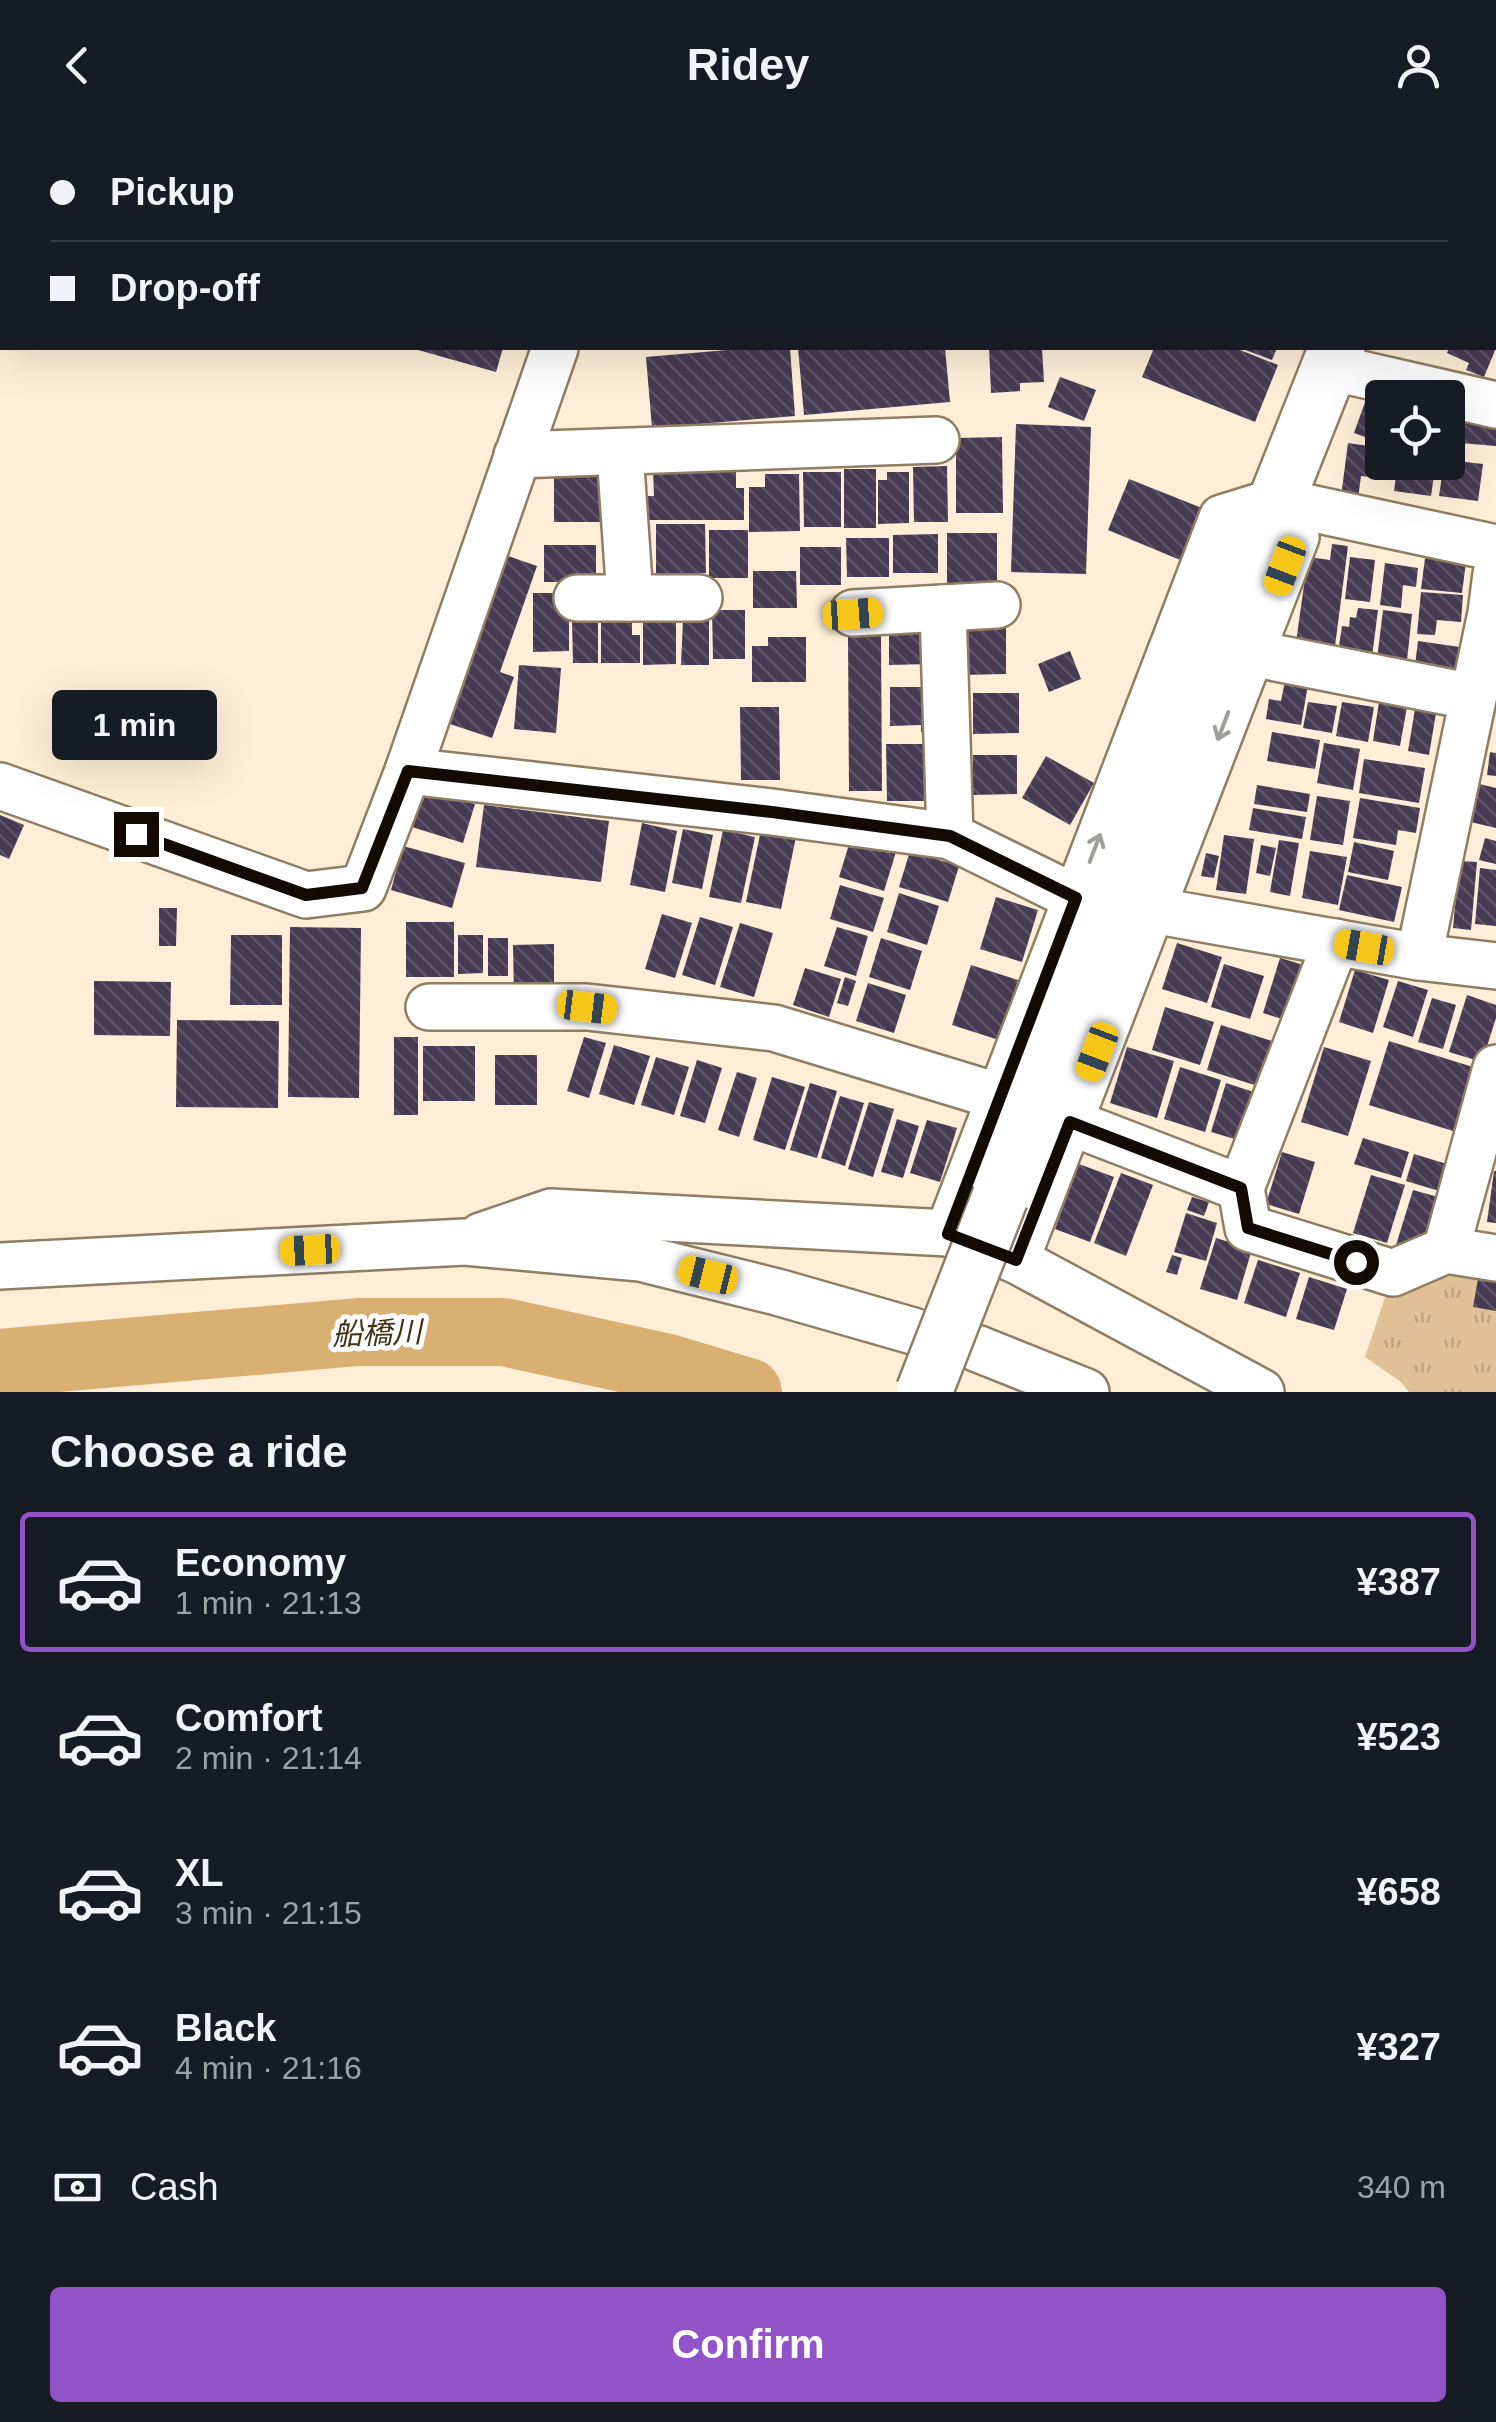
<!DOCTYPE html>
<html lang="en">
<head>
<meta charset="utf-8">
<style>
	:root { --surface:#171b24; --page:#242831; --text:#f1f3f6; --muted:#9ea1a6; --line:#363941; --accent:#9253c9 }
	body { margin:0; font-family:Arial,"Noto Sans JP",sans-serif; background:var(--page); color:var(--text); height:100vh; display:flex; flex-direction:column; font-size:38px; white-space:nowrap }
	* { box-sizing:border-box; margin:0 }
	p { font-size:32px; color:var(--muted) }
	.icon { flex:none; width:55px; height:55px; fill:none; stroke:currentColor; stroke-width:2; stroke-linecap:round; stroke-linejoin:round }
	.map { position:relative; height:1262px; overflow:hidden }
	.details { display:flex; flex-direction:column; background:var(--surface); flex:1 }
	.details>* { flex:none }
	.guide { position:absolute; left:0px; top:0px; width:1498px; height:220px; box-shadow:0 10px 40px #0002; display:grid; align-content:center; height:220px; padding:0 50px; background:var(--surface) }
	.controls { position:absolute; left:1365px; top:250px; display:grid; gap:20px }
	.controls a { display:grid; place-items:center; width:100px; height:100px; border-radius:10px; background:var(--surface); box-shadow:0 10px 40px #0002; font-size:50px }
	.end { position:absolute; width:45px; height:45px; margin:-22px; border:12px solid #120b03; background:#fff; box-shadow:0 0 0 5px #fff }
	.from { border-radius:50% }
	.bubble { position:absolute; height:70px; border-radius:10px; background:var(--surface); box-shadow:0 10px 40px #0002; font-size:32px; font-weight:600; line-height:70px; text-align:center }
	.car { position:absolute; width:30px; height:60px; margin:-30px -15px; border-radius:12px; box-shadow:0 0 8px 2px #0007; background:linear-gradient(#f5c518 24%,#345 0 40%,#f5c518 0 76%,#345 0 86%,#f5c518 0) }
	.guide b { display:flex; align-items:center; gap:35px; height:95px; font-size:38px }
	.guide b+b { border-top:2px solid var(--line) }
	.guide i { width:25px; height:25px; background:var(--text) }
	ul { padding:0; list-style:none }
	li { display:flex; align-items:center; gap:30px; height:140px; margin:0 20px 15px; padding:0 30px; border:5px solid transparent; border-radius:10px }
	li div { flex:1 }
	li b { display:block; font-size:38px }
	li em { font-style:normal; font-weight:600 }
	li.on { border-color:var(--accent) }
	li>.icon { width:90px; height:90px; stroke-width:1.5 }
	h2 { padding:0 50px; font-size:45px; line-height:120px }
	.pay { display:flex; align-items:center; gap:25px; height:110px; padding:0 50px; font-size:38px }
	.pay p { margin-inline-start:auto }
	.action { display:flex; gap:20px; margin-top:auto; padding:20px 50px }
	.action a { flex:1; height:115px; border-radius:10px; background:var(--accent); color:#fff; font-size:40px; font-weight:600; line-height:115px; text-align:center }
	header { display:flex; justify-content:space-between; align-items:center; height:130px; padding:0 50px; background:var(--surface); font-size:45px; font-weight:600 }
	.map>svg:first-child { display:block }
	.grass { fill:url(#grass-tufts) }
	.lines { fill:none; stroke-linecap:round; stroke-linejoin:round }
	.river { stroke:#dab072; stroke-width:68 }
	.building { fill:url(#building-back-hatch) }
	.street-casing { stroke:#907e64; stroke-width:50 }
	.secondary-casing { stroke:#907e64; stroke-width:60 }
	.street { stroke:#fff; stroke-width:45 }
	.secondary { stroke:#fff; stroke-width:55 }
	.secondary-bridge-casing { stroke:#907e64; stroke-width:60; stroke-linecap:butt }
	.secondary-bridge { stroke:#fff; stroke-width:55 }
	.oneway { stroke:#a09d9a }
	.route { stroke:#120b03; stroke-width:12 }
	.labels { text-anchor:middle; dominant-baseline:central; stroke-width:10; stroke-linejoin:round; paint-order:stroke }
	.water-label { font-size:30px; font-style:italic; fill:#433115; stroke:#fefefe }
</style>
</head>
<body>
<header><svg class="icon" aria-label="back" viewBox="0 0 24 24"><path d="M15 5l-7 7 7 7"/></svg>Ridey<svg class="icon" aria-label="person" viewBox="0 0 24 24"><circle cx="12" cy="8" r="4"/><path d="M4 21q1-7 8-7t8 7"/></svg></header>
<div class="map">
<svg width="1496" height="1262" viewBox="0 0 1496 1262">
	<defs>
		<pattern id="grass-tufts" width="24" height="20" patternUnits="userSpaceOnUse" patternTransform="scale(2.5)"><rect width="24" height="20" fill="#e0c196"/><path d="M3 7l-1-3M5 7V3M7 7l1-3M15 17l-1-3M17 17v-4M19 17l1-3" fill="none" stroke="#bfa480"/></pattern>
		<pattern id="building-back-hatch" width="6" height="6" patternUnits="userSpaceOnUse" patternTransform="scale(2.5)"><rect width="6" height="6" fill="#473b54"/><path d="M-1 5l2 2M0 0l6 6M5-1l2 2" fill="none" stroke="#5e5467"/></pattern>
	</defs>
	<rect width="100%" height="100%" fill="#feeed7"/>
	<polygon class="grass" points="1496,1128 1496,1262 1409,1262 1401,1252 1365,1227 1393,1143"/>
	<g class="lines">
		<polyline class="river" points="0,1233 358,1202 504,1202 668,1238 748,1262"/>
	</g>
	<g class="building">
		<polygon points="411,218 503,218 496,242"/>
		<polygon points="750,218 790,218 795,286 652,298 646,227"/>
		<polygon points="798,218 945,218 950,272 804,285"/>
		<polygon points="989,218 1042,218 1044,252 1020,253 1020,261 991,263"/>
		<polygon points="1154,218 1235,218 1278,235 1255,292 1142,247"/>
		<polygon points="1240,218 1277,218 1272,230"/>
		<polygon points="1449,218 1496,218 1484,247 1466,240 1469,233 1447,223"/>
		<polygon points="1060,247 1096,260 1084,291 1048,277"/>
		<polygon points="1369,261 1382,266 1382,313 1354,303"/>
		<polygon points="1448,281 1496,294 1496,316 1448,312"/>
		<polygon points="1016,294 1091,297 1086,444 1011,442"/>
		<polygon points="1002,307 1003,383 956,383 956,308"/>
		<polygon points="1348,313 1382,318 1382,332 1388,332 1385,349 1361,346 1357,377 1340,374"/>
		<polygon points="1448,330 1483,334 1478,371 1439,366 1444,332 1448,332"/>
		<polygon points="1398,332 1436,332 1431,366 1394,361"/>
		<polygon points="947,336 948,392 914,392 913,337"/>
		<rect x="844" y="339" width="32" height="59"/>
		<rect x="554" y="340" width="47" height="52"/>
		<polygon points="653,340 736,340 736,358 744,358 744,390 644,390 644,366 654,366"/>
		<polygon points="803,342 841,342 841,397 804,397"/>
		<polygon points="887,342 909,342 909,393 878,394 878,350 887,350"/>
		<polygon points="765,344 799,344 800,401 749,402 749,357 765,357"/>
		<polygon points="1129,349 1207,380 1185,432 1108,400"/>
		<polygon points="656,394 705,394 706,443 656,443"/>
		<rect x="709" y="400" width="39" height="48"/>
		<polygon points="947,403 997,403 997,453 947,454"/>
		<polygon points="938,404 938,443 893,443 893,405"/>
		<polygon points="846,408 889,408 889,447 847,447"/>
		<polygon points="1332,414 1348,416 1334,524 1295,519 1308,427 1330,430"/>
		<rect x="544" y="415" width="52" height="37"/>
		<rect x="800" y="417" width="41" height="38"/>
		<polygon points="499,423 537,436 500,542 514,547 492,608 441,591"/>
		<polygon points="1350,427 1375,430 1370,472 1345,469"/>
		<polygon points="1425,428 1466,432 1462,463 1421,459"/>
		<polygon points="1385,433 1418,438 1416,457 1403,455 1401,478 1380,475"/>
		<polygon points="753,441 796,441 797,478 753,478"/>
		<polygon points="1421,462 1463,465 1461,492 1437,490 1435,505 1417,504"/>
		<polygon points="533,463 569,463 569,521 533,522"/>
		<polygon points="1358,478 1378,480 1372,527 1338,522 1342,496 1349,497 1350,487 1356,488"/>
		<polygon points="712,480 745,480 745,529 713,529"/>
		<polygon points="1383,480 1412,484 1406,540 1376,537"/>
		<polygon points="601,487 632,487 632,505 640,505 640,533 601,533"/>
		<polygon points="643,487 676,487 676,534 643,535"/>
		<polygon points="683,489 709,489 709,535 681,535"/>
		<polygon points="572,491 598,491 598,533 573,533"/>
		<polygon points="962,497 1006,497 1006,544 962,545"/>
		<polygon points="889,498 929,498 929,534 889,535"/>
		<polygon points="848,506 881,506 882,661 849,661"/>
		<polygon points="768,507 806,507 806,552 752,552 752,516 768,516"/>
		<polygon points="1418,511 1460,517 1456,543 1414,543"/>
		<polygon points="1070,521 1081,549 1049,562 1038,534"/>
		<polygon points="519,535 561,538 556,603 514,599"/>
		<polygon points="1285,551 1308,555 1301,595 1266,589 1269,569 1281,571"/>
		<polygon points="890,557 934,557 934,601 921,602 921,595 890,596"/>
		<polygon points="973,563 1019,563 1019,603 973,604"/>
		<polygon points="1308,572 1337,576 1332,603 1303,598"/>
		<polygon points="1342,572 1374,577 1368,612 1336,606"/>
		<polygon points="1379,572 1407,577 1400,616 1373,611"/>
		<polygon points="1416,573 1437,577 1429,625 1408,621"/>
		<polygon points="740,577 779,577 780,650 741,650"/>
		<polygon points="1272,602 1320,610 1315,639 1267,631"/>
		<polygon points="1324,613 1360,619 1353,660 1317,653"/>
		<polygon points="886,614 936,614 936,671 887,671"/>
		<polygon points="1490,622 1496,623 1496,646 1487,645"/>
		<polygon points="973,625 1017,625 1017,664 973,665"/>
		<polygon points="1046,626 1094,653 1070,695 1022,668"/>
		<polygon points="1364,629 1425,638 1419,673 1359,663"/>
		<polygon points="1471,652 1496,658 1496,698 1462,690"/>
		<polygon points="1257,655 1310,664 1307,682 1254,674"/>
		<polygon points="423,658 475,674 463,713 412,697"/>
		<polygon points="1317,666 1350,671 1343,715 1310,710"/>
		<polygon points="1360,668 1420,678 1416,703 1398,700 1396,715 1353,708"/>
		<polygon points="484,675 609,691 601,752 476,737"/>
		<polygon points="1253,678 1306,687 1302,709 1249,700"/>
		<polygon points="0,685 24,695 9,729 0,725"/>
		<polygon points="642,693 677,701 665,762 630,755"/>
		<polygon points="683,699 713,705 702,759 672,753"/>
		<polygon points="723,700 755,707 741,773 709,767"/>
		<polygon points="761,700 796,707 781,779 746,772"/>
		<polygon points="1224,705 1254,709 1246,764 1216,760"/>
		<polygon points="851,708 896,722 884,761 839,747"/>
		<polygon points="1485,708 1496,711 1496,734 1479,730"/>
		<polygon points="1279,710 1299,713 1290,766 1270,762"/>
		<polygon points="1354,712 1394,721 1388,750 1348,742"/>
		<polygon points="1261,715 1276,718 1270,746 1256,743"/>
		<polygon points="403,716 465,733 452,778 391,760"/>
		<polygon points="910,721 959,736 948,772 899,757"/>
		<polygon points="1310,721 1347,727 1338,775 1302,768"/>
		<polygon points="1206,723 1219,726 1214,748 1201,746"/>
		<polygon points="1459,731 1477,732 1471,800 1453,798"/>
		<polygon points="1480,738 1496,740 1496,796 1475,794"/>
		<polygon points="1347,745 1402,757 1394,792 1339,780"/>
		<polygon points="840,755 884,768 873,802 830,789"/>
		<polygon points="899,763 939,776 927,815 887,802"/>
		<polygon points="996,767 1038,780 1022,832 980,819"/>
		<polygon points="159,778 177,778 176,816 159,816"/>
		<polygon points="662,784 692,793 675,848 645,839"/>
		<polygon points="700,787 733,797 715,855 682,845"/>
		<rect x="406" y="792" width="48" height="55"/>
		<polygon points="740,793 773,803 754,867 720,857"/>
		<polygon points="290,797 361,798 359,968 288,967"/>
		<polygon points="837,797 868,806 856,846 824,836"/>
		<polygon points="231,805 282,805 282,875 230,875"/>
		<polygon points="458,805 483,805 483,843 458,844"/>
		<rect x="488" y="808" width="20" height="38"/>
		<polygon points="881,808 922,821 910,860 869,847"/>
		<polygon points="1177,813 1222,827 1207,873 1162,859"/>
		<polygon points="554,814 554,863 514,864 513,815"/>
		<polygon points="1280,828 1314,838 1297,894 1263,883"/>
		<polygon points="1224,834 1264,846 1250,889 1211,877"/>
		<polygon points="971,835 1018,850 999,910 952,895"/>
		<polygon points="805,838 841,849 829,887 793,875"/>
		<polygon points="1355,840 1389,850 1373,903 1339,892"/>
		<polygon points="845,847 856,851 848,876 837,873"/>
		<polygon points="94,851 171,852 170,906 94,905"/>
		<polygon points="1398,851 1428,860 1413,907 1383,897"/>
		<polygon points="868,853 906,865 894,903 856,891"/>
		<polygon points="1467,865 1496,875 1496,888 1482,932 1449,922"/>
		<polygon points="1432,868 1456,875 1443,919 1418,912"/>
		<polygon points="1165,877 1214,892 1200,935 1152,920"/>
		<polygon points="177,890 279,891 278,978 176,977"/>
		<polygon points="1221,895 1278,913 1264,958 1207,940"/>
		<rect x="394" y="907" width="24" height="78"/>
		<polygon points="584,907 606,913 589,968 567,961"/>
		<polygon points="1389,911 1473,937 1453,1001 1369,975"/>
		<polygon points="614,915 650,926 634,975 599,964"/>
		<rect x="423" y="916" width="52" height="55"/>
		<polygon points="1127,917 1174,931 1157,988 1110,973"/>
		<polygon points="1324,917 1371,931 1348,1006 1301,992"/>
		<rect x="495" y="925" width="42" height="50"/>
		<polygon points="656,927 689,937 674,985 641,975"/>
		<polygon points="697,930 722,938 705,993 680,986"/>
		<polygon points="1180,937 1221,950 1205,1002 1164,989"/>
		<polygon points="737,942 757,948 739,1007 718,1000"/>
		<polygon points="772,947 805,957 785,1020 753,1010"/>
		<polygon points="810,953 837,961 817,1028 790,1020"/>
		<polygon points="1226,953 1263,965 1248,1013 1211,1002"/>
		<polygon points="840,966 864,973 845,1036 821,1028"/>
		<polygon points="869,972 894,979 873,1047 848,1039"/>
		<polygon points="897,989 919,996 903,1048 881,1042"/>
		<polygon points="927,990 957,998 940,1052 910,1043"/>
		<polygon points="1363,1008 1409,1022 1401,1048 1354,1034"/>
		<polygon points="1282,1022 1315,1032 1299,1084 1266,1074"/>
		<polygon points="1414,1024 1447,1034 1439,1061 1406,1051"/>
		<polygon points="1079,1034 1114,1047 1090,1112 1055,1099"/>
		<polygon points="1494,1041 1496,1041 1496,1093 1487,1092"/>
		<polygon points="1121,1043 1153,1055 1126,1126 1094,1113"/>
		<polygon points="1371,1045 1405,1055 1387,1113 1353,1103"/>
		<polygon points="1413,1060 1438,1067 1421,1123 1396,1115"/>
		<polygon points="1192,1067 1209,1072 1204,1086 1187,1080"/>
		<polygon points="1186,1083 1217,1093 1206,1131 1174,1122"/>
		<polygon points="1216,1108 1252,1119 1237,1170 1200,1159"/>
		<polygon points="1172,1125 1182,1128 1177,1145 1166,1142"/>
		<polygon points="1258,1130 1300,1143 1286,1187 1244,1173"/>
		<polygon points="1480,1138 1496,1141 1496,1181 1473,1177"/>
		<polygon points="1309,1147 1347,1159 1334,1200 1296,1189"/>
	</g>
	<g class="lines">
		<defs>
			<g id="street">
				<polyline points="1161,0 1166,2"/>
				<polyline points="629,2 630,0"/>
				<polyline points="1330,237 1496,275"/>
				<polyline points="620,322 630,468"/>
				<polyline points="517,325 936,310"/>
				<polyline points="577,468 699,468"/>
				<polyline points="943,478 950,706"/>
				<polyline points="853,483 997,475"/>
				<polyline points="1251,523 1473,567"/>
				<polyline points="408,641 772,682 950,706 1076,768"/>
				<polyline points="0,656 306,765 363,758 408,641 555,218"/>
				<polyline points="1152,780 1419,827 1496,836"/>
				<polyline points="1419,827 1491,483 1496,444"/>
				<polyline points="429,877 587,877 774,898 1000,967"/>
				<polyline points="1070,992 1241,1058 1248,1098 1393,1143 1446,1120 1496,1128"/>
				<polyline points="1241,1058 1336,812"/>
				<polyline points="948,1103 1222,388 1277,371 1496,418"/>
				<polyline points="481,1106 551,1082 948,1103 1016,1130 1261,1262"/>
				<polyline points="1446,1120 1496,938"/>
				<polyline points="1016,1130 1296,407 1277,371"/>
				<polyline points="0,1136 465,1112 640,1128 777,1162 913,1201"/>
				<polyline points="976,1218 1086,1262"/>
			</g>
			<g id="secondary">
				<polyline points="1421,2 1422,0"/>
				<polyline points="1000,1067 1337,218"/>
			</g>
		</defs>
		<use href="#street" class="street-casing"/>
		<use href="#secondary" class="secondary-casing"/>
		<use href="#street" class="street"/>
		<use href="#secondary" class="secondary"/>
		<defs>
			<polyline id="secondary-bridge" points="924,1262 1000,1067"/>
		</defs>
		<use href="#secondary-bridge" class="secondary-bridge-casing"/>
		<use href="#secondary-bridge" class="secondary-bridge"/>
	</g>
	<defs><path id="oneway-shaft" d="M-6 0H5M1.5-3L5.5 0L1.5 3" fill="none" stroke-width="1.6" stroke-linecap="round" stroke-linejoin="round" transform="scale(2.5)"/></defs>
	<g class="oneway">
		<use href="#oneway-shaft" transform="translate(1223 596) rotate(111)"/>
		<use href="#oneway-shaft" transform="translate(1095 718) rotate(-69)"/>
	</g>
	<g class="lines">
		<polyline class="route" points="136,704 306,765 362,758 408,641 772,682 950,706 1076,768 948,1104 1016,1130 1070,992 1241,1058 1248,1098 1356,1132"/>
	</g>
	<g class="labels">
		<g class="water-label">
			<text transform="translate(377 1203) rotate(-2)">船橋川</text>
		</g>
	</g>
</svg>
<div class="controls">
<a><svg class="icon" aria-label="locate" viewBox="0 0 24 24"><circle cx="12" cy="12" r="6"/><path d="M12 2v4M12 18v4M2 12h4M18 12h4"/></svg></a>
</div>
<i class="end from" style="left:1356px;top:1132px"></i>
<i class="end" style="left:136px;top:704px"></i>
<div class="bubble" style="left:52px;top:560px;width:165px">1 min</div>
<i class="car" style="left:1285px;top:436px;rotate:201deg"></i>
<i class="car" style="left:853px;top:484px;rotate:86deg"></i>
<i class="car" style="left:1364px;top:817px;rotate:280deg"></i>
<i class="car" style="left:587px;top:877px;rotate:97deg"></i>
<i class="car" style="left:1097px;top:922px;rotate:201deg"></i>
<i class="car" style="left:310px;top:1120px;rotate:267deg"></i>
<i class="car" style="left:708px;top:1145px;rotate:284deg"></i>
<div class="guide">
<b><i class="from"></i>Pickup</b>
<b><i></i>Drop-off</b>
</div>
</div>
<section class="details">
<h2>Choose a ride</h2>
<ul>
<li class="on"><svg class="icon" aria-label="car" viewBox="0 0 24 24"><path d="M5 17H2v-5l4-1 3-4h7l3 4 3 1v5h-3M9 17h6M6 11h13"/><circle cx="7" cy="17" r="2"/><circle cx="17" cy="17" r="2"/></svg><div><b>Economy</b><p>1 min · 21:13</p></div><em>¥387</em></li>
<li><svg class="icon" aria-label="car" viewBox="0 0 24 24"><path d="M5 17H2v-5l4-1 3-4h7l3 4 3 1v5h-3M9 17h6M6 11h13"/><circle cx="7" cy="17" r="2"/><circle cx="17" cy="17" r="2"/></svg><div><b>Comfort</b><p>2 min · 21:14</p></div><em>¥523</em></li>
<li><svg class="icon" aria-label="car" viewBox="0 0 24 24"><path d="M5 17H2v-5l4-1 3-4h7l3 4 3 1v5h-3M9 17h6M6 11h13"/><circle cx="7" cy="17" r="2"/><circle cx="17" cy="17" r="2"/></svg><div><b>XL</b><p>3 min · 21:15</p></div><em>¥658</em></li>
<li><svg class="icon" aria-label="car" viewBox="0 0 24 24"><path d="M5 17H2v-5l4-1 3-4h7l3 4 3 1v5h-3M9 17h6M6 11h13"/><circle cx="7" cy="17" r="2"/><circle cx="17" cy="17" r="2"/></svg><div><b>Black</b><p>4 min · 21:16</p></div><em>¥327</em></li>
</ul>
<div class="pay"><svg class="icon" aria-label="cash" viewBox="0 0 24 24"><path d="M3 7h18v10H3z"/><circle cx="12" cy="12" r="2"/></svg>Cash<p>340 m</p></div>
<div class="action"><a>Confirm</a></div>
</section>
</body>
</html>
